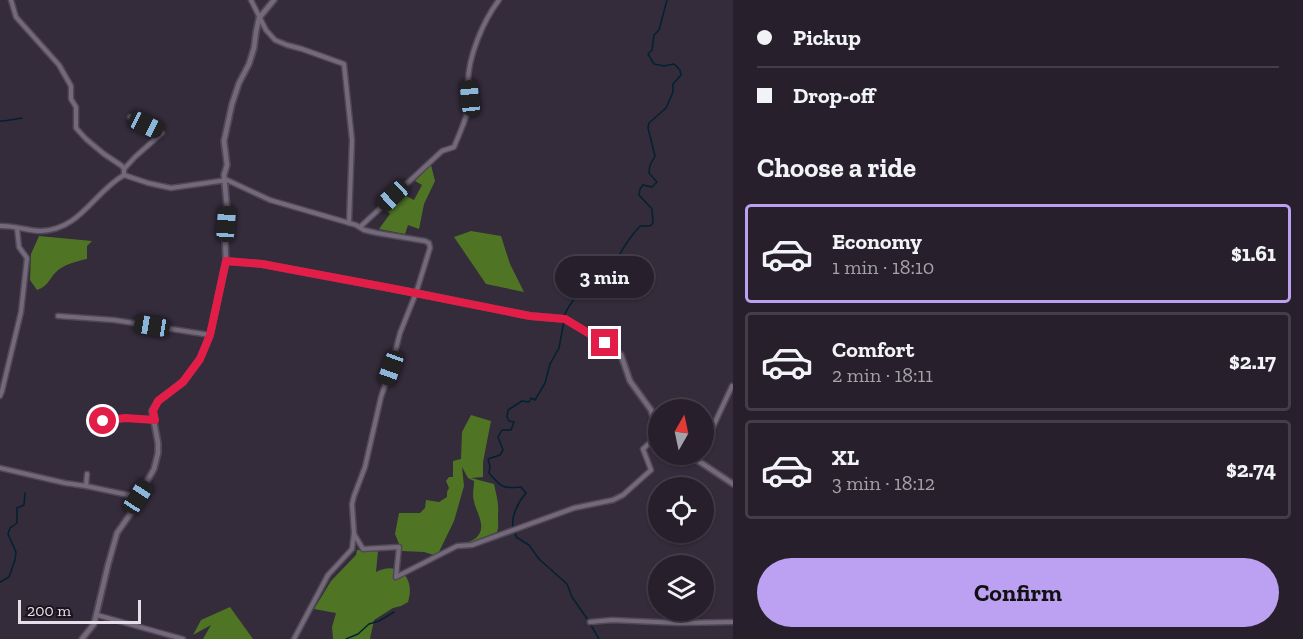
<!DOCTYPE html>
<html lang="en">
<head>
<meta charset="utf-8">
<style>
	:root { --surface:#27202c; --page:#332d38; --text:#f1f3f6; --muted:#a4a3a9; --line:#433e48; --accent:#bca0f2 }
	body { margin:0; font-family:"Zilla Slab",serif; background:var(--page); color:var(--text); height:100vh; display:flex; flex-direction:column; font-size:22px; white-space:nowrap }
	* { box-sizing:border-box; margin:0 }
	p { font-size:20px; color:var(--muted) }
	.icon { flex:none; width:33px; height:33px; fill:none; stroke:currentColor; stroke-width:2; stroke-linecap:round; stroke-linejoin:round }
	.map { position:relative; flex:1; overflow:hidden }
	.sheet { display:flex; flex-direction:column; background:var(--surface); width:570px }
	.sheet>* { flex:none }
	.guide { display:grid; align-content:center; height:132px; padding:0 24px; background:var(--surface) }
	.needle { width:39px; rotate:9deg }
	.buttons { position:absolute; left:648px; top:399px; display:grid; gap:12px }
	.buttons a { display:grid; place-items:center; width:66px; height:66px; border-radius:50%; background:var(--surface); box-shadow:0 2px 4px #0004,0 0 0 2px var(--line); font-size:30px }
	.scale { position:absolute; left:18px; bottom:15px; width:123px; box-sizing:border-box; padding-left:6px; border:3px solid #e5dfea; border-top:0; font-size:16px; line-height:21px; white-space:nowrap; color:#e5dfea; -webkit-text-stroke:4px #1a151d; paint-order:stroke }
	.end { position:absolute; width:27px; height:27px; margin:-14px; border:8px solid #e11d48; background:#fff; box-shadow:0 0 0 3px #fff }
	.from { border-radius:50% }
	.bubble { position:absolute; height:42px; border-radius:21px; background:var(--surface); box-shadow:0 2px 4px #0004,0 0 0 2px var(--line); font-size:20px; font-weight:700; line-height:42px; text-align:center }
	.car { position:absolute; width:18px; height:36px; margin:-18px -9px; border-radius:8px; box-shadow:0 0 4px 2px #0007; background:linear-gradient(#222 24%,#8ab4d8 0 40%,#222 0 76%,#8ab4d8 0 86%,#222 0) }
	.guide b { display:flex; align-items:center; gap:21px; height:57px; font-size:22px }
	.guide b+b { border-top:2px solid var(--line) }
	.guide i { width:15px; height:15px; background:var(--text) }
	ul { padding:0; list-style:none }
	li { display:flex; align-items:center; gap:18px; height:99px; margin:0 12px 9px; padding:0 12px; border:3px solid var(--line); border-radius:6px }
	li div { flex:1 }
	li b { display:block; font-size:22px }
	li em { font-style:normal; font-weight:700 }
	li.active { border-color:var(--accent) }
	li>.icon { width:54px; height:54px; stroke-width:1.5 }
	h2 { padding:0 24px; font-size:27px; line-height:72px }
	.primary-button { display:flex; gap:12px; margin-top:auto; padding:12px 24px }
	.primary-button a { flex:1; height:69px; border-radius:36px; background:var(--accent); color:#111; font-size:24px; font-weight:700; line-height:69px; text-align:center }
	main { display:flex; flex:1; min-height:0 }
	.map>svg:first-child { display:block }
	.forest { fill:#4f7524 }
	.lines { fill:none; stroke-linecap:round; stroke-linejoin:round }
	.stream { stroke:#012231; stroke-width:1.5 }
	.minor-casing { stroke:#504856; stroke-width:7 }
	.tertiary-casing { stroke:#504856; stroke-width:8 }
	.minor { stroke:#73697a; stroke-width:4 }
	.tertiary { stroke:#73697a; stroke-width:4.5 }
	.route { stroke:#e11d48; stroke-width:8 }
</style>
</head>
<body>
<main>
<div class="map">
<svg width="733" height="639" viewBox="0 0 733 639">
	<rect width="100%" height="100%" fill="#342b3b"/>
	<g class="forest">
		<polygon points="431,165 435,181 424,204 419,229 408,225 405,234 379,229 390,214 386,210 400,193 414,200 422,185 415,181"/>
		<polygon points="471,231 501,236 510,264 524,292 486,284 454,237"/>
		<path d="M39 236 92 241 87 246V259C77 261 62 265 55 273 48 281 48 286 37 290L30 280 31 254Z"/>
		<path d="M471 415 491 421 483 462V477L471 478 494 484C497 498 499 503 498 516 498 523 499 526 497 532L463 545C467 542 472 541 476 538 488 527 476 513 474 501 472 495 474 488 474 481L468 478 462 467 464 486 454 521 437 556 424 552 402 551 395 534 399 513H420L425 508 426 500 439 502 447 497V492L449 488 446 481 449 477H453V461L461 459 462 432Z"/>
		<path d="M357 550 378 551 376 572C399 560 416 579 408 602L401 606 393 608 374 620 370 639H333L332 627 336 613 314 609 331 581 356 555Z"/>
		<polygon points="230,607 253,639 203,639 211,625 193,635 201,620"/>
	</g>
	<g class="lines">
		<g class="stream">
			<polyline points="0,121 4,121 22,118"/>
			<path d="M564 316C572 298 580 292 597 283L604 261 617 260C622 249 631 236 640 226H650L653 223 652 209 639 195 640 189 643 185 652 187 657 182 649 173 650 165 655 156 648 128 649 123 666 108 673 92V84L681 75 680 70 674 64 664 66 654 64 648 54 652 50 654 35 659 30 667 0"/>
			<path d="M513 528C511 516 518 502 526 493L521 487C502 489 501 487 489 473L490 466 488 459 500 455 503 450 498 437 502 430H511L514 422 509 421 507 417 508 410 522 401 529 402 531 398 535 400 545 383 550 364 559 348 564 321"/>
			<polyline points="515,532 516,537 529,545 539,559 567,584 572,597 588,620 599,639"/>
			<polyline points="0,582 9,577 15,560 16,552 8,534 10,528 17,523 17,508 24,505 25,493"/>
			<polyline points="346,639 358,634 369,624 379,621 394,612"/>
		</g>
		<defs>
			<g id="minor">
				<polyline points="11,0 16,17 59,65 71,86 71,99 76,107 76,128 86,139 104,154 122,166 124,169 124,175"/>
				<polyline points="251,0 266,30 275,40 287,45 302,49 344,64 352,140 349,223"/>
				<polyline points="124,169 135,157 162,133 130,117"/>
				<path d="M0 226C14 225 27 231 41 231 80 230 94 192 124 175L148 183 171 188 227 180 270 200 356 225 364 230 377 233 425 241 429 243 430 248 416 293 400 333 391 368 381 397 365 467 354 496 352 504 354 533 352 549 328 575 294 639"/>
				<path d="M360 227 442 151 454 147C460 132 469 114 470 98 470 93 468 88 468 83 468 57 483 21 499 0"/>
				<polyline points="58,316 114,320 210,335"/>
				<polyline points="0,396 2,391 21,312 27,258 19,247 17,228"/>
				<polyline points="100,414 103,421 125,418 154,420"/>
				<polyline points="704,446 732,386"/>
				<polyline points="0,468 65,483 86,486 138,497"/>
				<polyline points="86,486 87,474"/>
				<polyline points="354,534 363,549 399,547 396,577 457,546 472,545 574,508 613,500 623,495 651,470 643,449 658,435"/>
				<polyline points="97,615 183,639"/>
				<polyline points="590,622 612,620 679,623 733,622"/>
			</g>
			<g id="tertiary">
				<polyline points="226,261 262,264 416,293 530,316 565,319 605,343 621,355 630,381 651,410 658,432"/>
				<polyline points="687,454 697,460 733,484"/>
				<polyline points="82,639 94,624 108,565 117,533 131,513 138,497 154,469 158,453 158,443 152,411 158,401 183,382 200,359 210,335 226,261 225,239 227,208 224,175 227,165 224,141 232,104 239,83 249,64 254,48 256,32 259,18 274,0"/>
			</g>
		</defs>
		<use href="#minor" class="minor-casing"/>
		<use href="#tertiary" class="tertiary-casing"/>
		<use href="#minor" class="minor"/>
		<use href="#tertiary" class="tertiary"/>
	</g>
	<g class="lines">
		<polyline class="route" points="103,421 125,418 155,420 153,411 158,401 183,382 200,359 210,335 226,261 262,264 390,288 530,316 565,319 605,343"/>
	</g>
</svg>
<div class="buttons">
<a><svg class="needle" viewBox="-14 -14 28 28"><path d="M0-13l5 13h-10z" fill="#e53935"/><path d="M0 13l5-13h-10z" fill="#a4a3a9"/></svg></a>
<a><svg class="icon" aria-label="locate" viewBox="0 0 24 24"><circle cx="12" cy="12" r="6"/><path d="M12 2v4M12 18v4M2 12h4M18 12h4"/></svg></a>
<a><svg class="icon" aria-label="layers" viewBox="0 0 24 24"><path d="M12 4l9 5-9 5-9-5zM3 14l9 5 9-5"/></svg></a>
</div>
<div class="scale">200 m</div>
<i class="end from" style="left:103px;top:421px"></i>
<i class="end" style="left:605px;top:343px"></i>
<div class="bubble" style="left:555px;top:256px;width:99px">3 min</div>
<i class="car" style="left:470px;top:98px;rotate:354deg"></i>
<i class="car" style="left:146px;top:125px;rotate:116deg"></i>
<i class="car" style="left:393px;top:196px;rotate:227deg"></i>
<i class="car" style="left:226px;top:224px;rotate:4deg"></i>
<i class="car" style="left:152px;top:326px;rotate:279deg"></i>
<i class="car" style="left:391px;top:368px;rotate:200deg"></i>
<i class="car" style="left:138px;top:497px;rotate:33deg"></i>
</div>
<section class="sheet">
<div class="guide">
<b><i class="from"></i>Pickup</b>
<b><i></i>Drop-off</b>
</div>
<h2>Choose a ride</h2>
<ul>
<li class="active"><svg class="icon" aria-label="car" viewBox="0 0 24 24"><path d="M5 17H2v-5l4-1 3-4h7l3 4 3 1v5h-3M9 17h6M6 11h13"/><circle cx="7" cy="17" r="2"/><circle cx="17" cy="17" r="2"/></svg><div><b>Economy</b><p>1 min · 18:10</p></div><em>$1.61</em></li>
<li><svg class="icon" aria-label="car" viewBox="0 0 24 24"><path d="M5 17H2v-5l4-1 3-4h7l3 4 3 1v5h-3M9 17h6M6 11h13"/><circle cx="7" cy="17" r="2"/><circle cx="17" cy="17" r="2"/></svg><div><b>Comfort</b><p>2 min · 18:11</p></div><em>$2.17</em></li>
<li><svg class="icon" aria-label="car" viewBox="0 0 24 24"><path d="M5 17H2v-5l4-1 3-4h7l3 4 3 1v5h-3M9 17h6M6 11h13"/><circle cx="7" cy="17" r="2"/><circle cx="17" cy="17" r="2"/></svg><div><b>XL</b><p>3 min · 18:12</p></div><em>$2.74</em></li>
</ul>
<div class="primary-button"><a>Confirm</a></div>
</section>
</main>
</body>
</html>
